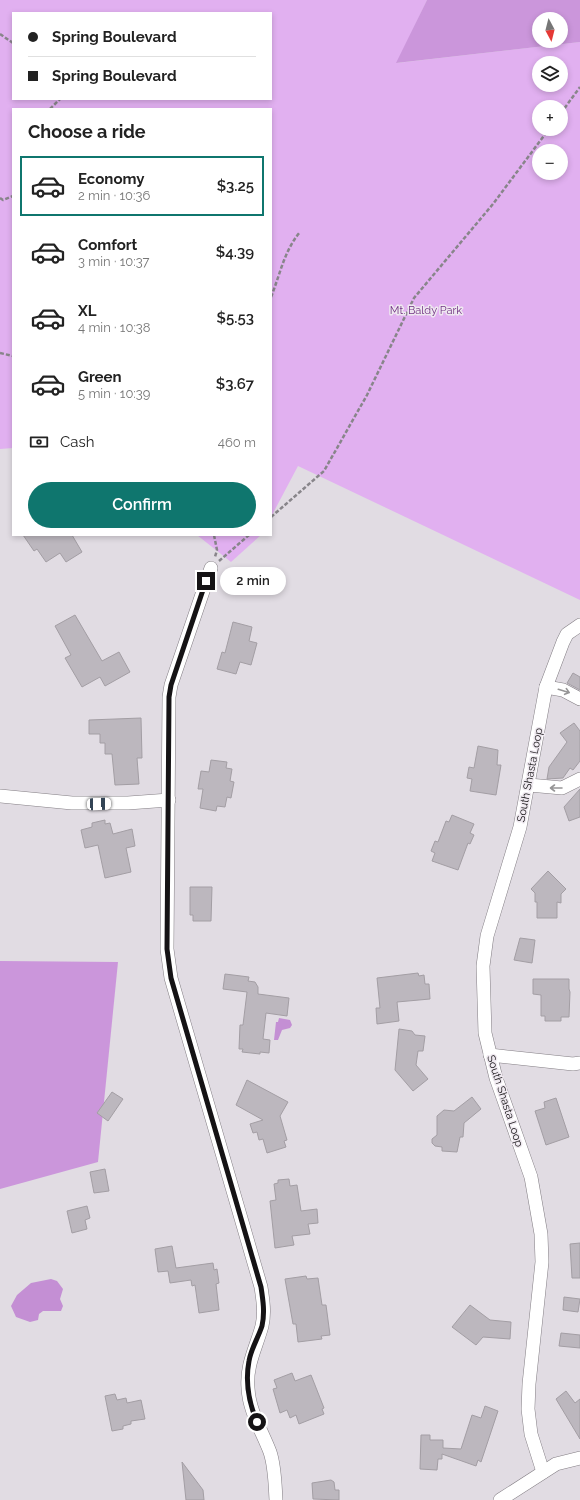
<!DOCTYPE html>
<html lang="en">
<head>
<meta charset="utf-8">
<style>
	:root { --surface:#fff; --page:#f2f2f2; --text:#222; --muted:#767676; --line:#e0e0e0; --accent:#0f766e }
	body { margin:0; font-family:Raleway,sans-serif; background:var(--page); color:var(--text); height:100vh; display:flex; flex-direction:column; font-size:15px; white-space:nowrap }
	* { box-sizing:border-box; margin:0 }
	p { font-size:13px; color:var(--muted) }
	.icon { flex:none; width:22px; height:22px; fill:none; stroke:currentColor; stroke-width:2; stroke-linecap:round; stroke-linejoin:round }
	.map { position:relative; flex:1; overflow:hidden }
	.sheet { position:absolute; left:12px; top:108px; width:260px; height:428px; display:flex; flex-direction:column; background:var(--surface); border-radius:0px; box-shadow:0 2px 6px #0003 }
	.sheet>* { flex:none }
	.top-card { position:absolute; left:12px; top:12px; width:260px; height:88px; border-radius:0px; box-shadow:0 2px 6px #0003; display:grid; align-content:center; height:88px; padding:0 16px; background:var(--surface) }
	.needle { width:26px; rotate:173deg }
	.fabs { position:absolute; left:532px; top:12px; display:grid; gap:8px }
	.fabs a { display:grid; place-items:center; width:36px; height:36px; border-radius:50%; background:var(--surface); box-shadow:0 2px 6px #0003; font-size:20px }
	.end { position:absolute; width:18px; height:18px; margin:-9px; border:5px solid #151315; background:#fff; box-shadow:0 0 0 2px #fff }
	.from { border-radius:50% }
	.bubble { position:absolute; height:28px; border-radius:14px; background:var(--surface); box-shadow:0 2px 6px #0003; font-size:13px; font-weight:600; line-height:28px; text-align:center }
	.car { position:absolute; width:12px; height:24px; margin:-12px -6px; border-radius:5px; box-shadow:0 0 3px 1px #0007; background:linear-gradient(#fff 24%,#345 0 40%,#fff 0 76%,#345 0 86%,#fff 0) }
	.top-card b { display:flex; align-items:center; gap:14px; height:38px; font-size:15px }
	.top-card b+b { border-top:1px solid var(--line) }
	.top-card i { width:10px; height:10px; background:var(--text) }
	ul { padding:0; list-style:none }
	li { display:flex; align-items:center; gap:12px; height:60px; margin:0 8px 6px; padding:0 8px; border:2px solid transparent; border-radius:0px }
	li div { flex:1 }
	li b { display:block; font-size:15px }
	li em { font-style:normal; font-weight:600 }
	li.active { border-color:var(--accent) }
	li>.icon { width:36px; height:36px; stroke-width:1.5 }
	h2 { padding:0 16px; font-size:18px; line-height:48px }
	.pay { display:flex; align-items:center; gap:10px; height:44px; padding:0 16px; font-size:15px }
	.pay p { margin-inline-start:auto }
	.primary-button { display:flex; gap:8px; margin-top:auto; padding:8px 16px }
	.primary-button a { flex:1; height:46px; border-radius:24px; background:var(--accent); color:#fff; font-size:16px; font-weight:600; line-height:46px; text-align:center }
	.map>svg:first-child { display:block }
	.green { fill:#e1b0f0; fill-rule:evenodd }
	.forest { fill:#cb96db; fill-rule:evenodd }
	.water { fill:#c48fd4 }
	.building { fill:#bcb7be; stroke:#a39ea4 }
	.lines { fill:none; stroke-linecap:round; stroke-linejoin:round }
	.minor-casing { stroke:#837e84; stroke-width:14 }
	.path { stroke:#88858a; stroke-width:2.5; stroke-dasharray:4 2; stroke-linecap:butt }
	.minor { stroke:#fff; stroke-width:13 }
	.oneway { stroke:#969596 }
	.route { stroke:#151315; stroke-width:5 }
	.labels { text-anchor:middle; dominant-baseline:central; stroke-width:3; stroke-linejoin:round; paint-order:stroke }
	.park-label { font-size:11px; fill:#703082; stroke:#efe9f0 }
	.street-label { font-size:11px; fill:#151315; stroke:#efe9f0 }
</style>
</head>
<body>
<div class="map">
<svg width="580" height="1500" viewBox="0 0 580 1500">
	<rect width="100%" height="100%" fill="#e1dce3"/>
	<g class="green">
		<path d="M0 0H427L397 63 580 42V600L298 466 271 517V109H13V448L0 449ZM13 13H271V99H13ZM539 63H561V85H539ZM539 107H561V129H539ZM539 151H561V173H539Z"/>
		<polygon points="197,535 261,535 231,562"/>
	</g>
	<g class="forest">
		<path d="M427 0H580V42L396 63ZM539 19H561V41H539Z"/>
		<polygon points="0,961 118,962 98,1162 0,1189"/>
	</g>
	<g class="water">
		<polygon points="279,1018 290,1020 292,1025 290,1028 282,1030 278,1040 274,1040 276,1022 278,1022"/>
		<polygon points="51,1279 57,1281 63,1289 60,1299 63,1306 61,1311 43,1311 39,1314 38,1320 30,1322 16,1317 11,1306 17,1295 31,1283"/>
	</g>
	<g class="building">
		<polygon points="23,535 72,535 82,552 66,562 60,553 46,562 37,549 34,551"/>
		<polygon points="75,615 102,661 119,652 130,672 105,686 100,677 82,687 65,658 71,655 55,626"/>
		<polygon points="233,622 252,627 249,641 257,643 251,665 240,662 236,674 217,669 222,652 225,653"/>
		<polygon points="573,673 580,677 580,690 567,683"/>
		<polygon points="141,718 142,758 137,758 139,784 115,785 112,754 105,754 105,743 100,743 100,734 89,734 89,720"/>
		<polygon points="574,723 580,731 580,761 573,770 570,768 563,778 547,779 549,767 567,742 560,733"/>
		<polygon points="478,746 498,750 497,765 501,765 496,795 470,791 472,779 467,778 469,767 474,768"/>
		<polygon points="211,760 227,762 226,768 232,769 230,781 234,782 231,798 227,797 225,807 217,806 216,811 200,808 203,789 198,789 201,771 209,772"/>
		<polygon points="580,789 580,817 569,821 564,807"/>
		<polygon points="452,815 474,824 470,833 474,835 470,844 468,843 458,870 432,861 435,853 431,851 435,841 438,842 446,821 449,822"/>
		<polygon points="105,820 105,824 110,823 113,834 132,829 135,846 126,848 131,872 105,878 98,845 85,848 81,830 92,827 92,823"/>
		<polygon points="548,871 566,889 561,894 561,903 557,902 557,918 537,918 537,902 535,902 535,893 531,889"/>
		<polygon points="190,887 212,887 211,921 193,921 193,915 190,915"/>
		<polygon points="520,938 535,940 532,963 514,960"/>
		<polygon points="418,973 419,976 424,975 425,984 429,984 430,999 397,1002 399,1021 377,1024 376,1008 380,1008 377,978"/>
		<polygon points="225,974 249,977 248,981 255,982 258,987 258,994 289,998 287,1016 266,1013 263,1039 270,1040 269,1053 260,1052 260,1054 242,1052 243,1049 239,1049 240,1025 243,1025 247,992 223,989"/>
		<polygon points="533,979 569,979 569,989 570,992 569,1017 561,1017 561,1021 545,1021 545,1016 541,1016 541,995 533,994"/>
		<polygon points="399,1029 412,1031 415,1035 425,1036 423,1051 418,1051 416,1065 428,1079 413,1091 395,1070"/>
		<polygon points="247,1080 288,1102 280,1116 287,1140 284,1141 286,1147 267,1153 263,1139 259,1140 257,1132 253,1133 250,1124 263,1120 236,1105"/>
		<polygon points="112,1092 123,1099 108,1121 97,1113"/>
		<polygon points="472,1097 481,1109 464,1123 463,1137 460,1137 457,1152 442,1151 442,1147 435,1146 432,1143 432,1139 437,1135 437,1116 444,1110 454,1111"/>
		<polygon points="556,1098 569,1137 546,1145 535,1111 545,1108 544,1102"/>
		<polygon points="105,1169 109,1191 94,1193 90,1172"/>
		<polygon points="289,1179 290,1186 297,1185 301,1211 317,1209 318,1223 308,1224 310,1234 292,1236 294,1245 275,1248 270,1201 276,1200 274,1184 278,1183 278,1180"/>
		<polygon points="87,1206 90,1218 85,1220 87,1229 72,1233 67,1211"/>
		<polygon points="580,1243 580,1278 572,1278 570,1244"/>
		<polygon points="172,1246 176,1268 213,1263 214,1270 217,1269 219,1283 216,1284 219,1310 199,1313 195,1285 192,1286 191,1280 170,1283 168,1271 158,1272 155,1249"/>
		<polygon points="306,1276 307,1279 318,1278 322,1305 326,1305 330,1335 321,1336 322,1339 298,1342 296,1324 293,1324 285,1279"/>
		<polygon points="564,1297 580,1299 578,1312 563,1310"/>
		<polygon points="470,1305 490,1320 511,1322 510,1339 483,1337 476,1345 452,1327"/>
		<polygon points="561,1333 580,1335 580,1348 559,1346"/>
		<polygon points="292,1373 295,1381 311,1375 324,1408 322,1409 324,1414 299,1424 296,1415 290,1418 287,1410 280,1413 273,1389 277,1388 274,1380"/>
		<polygon points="566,1391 575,1403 580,1399 580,1439 556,1399"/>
		<polygon points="115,1394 117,1400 126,1398 127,1403 141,1400 145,1419 131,1421 131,1424 123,1426 123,1429 112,1431 105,1396"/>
		<polygon points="485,1406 498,1411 481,1462 478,1460 476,1466 442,1454 442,1459 438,1459 437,1470 420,1469 421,1435 430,1435 430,1440 443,1440 443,1448 461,1449 472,1415 481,1418"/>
		<polygon points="182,1462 203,1490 204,1500 186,1500"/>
		<polygon points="331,1480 334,1482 335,1490 339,1490 339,1500 313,1499 312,1483"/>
	</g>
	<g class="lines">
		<defs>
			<g id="minor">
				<path d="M211 568 171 685 169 697 167 949 171 978 261 1287C263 1300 265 1313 262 1326 256 1348 246 1365 248 1388 249 1411 262 1431 270 1452 275 1467 275 1484 276 1500"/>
				<polyline points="546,687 563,690 580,699"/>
				<polyline points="529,785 562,788 580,779"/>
				<polyline points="0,796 72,803 128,803 169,800"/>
				<polyline points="490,1055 573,1064 580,1063"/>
				<polyline points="543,1472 531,1434 528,1409 529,1384 542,1262 541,1234 531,1177 496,1078 485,1033 483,966 487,936 520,827 546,687 563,642 567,634 580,625"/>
				<polyline points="500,1500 556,1464 580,1458"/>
			</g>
		</defs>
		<use href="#minor" class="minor-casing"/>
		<g class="path">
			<polyline points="0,34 13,43"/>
			<polyline points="50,109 60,99"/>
			<polyline points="561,113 580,87"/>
			<polyline points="0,198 3,200 13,196"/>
			<path d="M271 297C280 275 284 251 300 232"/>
			<polyline points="0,353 13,356"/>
			<polyline points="271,517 324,471 367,395 414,298 493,204 549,129"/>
			<polyline points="214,535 217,550 215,557"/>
			<polyline points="219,561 249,535"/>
		</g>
		<use href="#minor" class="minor"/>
	</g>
	<defs><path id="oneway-shaft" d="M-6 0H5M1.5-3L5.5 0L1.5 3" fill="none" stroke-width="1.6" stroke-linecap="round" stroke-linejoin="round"/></defs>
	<g class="oneway">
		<use href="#oneway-shaft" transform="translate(564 691) rotate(17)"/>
		<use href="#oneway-shaft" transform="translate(556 788) rotate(180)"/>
	</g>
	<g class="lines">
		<path class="route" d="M206 581 171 685 169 697 167 949 171 978 261 1287C263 1300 265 1313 262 1326 258 1338 251 1349 249 1361 245 1382 249 1403 257 1422"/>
	</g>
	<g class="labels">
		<g class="park-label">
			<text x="426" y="310">Mt. Baldy Park</text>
		</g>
		<g class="street-label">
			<text transform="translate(530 775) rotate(-79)">South Shasta Loop</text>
			<text transform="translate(505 1101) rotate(72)">South Shasta Loop</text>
		</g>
	</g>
</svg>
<div class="fabs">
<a><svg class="needle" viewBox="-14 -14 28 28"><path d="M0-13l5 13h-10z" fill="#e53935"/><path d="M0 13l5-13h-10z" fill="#767676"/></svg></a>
<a><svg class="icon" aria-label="layers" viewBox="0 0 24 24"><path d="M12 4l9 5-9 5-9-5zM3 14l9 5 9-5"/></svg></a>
<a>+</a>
<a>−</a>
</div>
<i class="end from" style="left:257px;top:1422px"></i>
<i class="end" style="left:206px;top:581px"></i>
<div class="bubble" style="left:220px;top:567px;width:66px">2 min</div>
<i class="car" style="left:99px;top:804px;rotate:88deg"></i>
<div class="top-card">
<b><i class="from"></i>Spring Boulevard</b>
<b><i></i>Spring Boulevard</b>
</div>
<section class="sheet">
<h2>Choose a ride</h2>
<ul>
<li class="active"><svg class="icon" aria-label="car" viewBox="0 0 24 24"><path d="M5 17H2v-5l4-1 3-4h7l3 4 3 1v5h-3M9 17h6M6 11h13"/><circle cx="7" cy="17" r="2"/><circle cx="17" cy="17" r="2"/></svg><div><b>Economy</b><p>2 min · 10:36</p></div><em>$3.25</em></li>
<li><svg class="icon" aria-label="car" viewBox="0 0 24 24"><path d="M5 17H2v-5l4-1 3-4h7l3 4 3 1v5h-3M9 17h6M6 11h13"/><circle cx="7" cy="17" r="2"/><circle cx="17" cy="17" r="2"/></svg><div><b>Comfort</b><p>3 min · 10:37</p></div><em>$4.39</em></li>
<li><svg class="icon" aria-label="car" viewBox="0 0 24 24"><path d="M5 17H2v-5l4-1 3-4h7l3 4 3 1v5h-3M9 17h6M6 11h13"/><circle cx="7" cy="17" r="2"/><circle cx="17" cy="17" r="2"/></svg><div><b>XL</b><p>4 min · 10:38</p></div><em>$5.53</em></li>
<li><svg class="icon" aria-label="car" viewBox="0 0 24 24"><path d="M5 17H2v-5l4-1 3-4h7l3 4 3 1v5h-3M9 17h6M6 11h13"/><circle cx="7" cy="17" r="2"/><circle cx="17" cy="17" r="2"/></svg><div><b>Green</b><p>5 min · 10:39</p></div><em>$3.67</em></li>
</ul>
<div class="pay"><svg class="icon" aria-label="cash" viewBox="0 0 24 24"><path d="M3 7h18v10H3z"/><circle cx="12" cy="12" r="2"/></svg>Cash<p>460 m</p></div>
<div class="primary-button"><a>Confirm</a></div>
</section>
</div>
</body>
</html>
